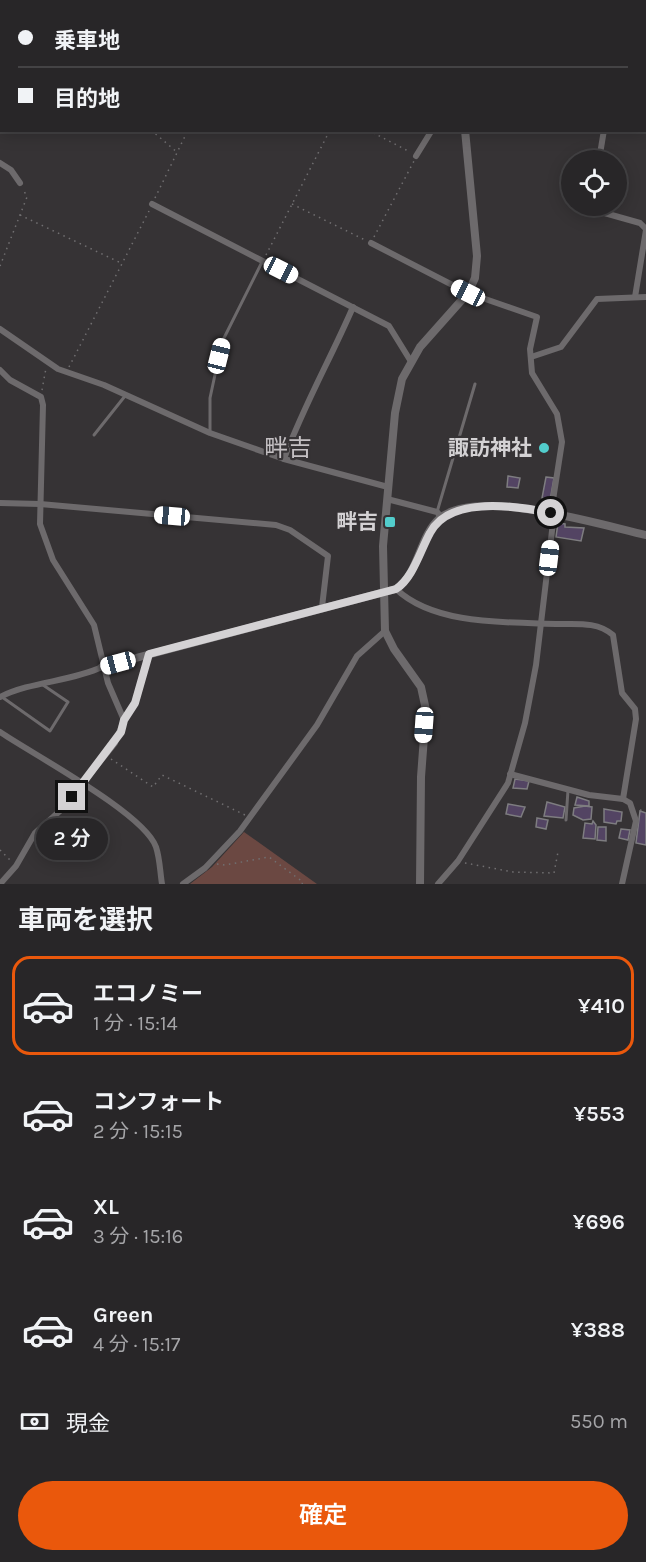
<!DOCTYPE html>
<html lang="ja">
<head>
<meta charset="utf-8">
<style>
	:root { --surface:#282628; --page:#343234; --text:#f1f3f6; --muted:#a5a5a8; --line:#444345; --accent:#ea580c }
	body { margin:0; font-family:Karla,"Noto Sans JP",sans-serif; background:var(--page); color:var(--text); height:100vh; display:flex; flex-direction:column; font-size:22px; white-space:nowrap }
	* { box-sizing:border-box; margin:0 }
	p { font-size:20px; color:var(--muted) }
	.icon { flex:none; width:33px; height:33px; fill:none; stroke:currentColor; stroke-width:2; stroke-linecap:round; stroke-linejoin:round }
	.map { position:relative; height:884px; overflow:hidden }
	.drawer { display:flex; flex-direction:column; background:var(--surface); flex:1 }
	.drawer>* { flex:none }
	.banner { position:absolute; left:0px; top:0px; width:646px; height:132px; box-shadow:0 3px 15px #0003,0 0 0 2px var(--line); display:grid; align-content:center; height:132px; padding:0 18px; background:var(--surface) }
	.fabs { position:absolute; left:561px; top:150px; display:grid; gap:12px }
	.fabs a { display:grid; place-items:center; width:66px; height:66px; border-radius:50%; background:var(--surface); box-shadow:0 3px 15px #0003,0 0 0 2px var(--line); font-size:30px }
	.end { position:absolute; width:27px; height:27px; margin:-14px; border:8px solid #d4d2d4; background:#111; box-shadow:0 0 0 3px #111 }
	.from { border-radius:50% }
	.bubble { position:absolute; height:42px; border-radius:21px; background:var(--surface); box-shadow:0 3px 15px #0003,0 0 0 2px var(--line); font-size:20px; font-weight:600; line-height:42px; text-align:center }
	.car { position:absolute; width:18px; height:36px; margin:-18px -9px; border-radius:8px; box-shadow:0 0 4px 2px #0007; background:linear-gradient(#fff 24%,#345 0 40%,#fff 0 76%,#345 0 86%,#fff 0) }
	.banner b { display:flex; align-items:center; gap:21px; height:57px; font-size:22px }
	.banner b+b { border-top:2px solid var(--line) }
	.banner i { width:15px; height:15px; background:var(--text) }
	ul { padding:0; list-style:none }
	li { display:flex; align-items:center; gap:18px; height:99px; margin:0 12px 9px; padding:0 6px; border:3px solid transparent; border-radius:18px }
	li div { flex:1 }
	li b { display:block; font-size:22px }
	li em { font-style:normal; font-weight:600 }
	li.current { border-color:var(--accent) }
	li>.icon { width:54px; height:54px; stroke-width:1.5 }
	h2 { padding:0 18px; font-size:27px; line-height:72px }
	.pay { display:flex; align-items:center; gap:15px; height:66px; padding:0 18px; font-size:22px }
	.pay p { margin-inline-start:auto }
	.primary-button { display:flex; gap:12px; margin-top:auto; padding:12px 18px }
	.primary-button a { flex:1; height:69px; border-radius:36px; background:var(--accent); color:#fff; font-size:24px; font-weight:600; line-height:69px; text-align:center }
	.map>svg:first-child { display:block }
	.green { fill:#6b4842 }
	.building { fill:#534463; stroke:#7e7d80; stroke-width:1.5 }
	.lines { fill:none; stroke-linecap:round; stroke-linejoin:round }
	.path { stroke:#716f71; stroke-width:1.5; stroke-dasharray:1.5 4.5; stroke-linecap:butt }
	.service { stroke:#6d6a6c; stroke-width:3 }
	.minor { stroke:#6d6a6c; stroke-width:6 }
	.tertiary { stroke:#6d6a6c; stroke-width:8 }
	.route { stroke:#d4d2d4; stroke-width:8 }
	.poi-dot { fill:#52cdcc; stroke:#363335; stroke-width:2 }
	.labels { text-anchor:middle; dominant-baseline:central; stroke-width:4.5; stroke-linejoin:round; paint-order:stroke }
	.poi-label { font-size:21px; font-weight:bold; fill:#d4d2d4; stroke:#363335; text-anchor:end }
	.quarter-label { font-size:24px; fill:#c4c0c3; stroke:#363335 }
</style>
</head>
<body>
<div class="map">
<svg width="646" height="884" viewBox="0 0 646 884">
	<rect width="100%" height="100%" fill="#363335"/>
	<polygon class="green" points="244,832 317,884 190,884 212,867"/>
	<g class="building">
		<polygon points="508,476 520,478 518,488 507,487"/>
		<polygon points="546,477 554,478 550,501 542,498"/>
		<polygon points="558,523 565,524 565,527 584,528 581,541 556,537"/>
		<polygon points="515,779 529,781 527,789 513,788"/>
		<polygon points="577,797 589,801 589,806 575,805"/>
		<polygon points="547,802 565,807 563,818 544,816"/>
		<polygon points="508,804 525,807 521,817 506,814"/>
		<polygon points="585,806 592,807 591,819 583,820 573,815 574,808"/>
		<polygon points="604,809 622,812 621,821 617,821 616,824 604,822"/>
		<polygon points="640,811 646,813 646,845 636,843"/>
		<polygon points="537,818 548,820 546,829 536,827"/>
		<polygon points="593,821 596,825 595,839 583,838 585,823 592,824"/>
		<polygon points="598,827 606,827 606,841 597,840"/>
		<polygon points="621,829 630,830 628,840 619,838"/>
	</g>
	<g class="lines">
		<g class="path">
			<polyline points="0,50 2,51"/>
			<polyline points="151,130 178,153"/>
			<polyline points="368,130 410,152"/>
			<polyline points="155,198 188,130"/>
			<polyline points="292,204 365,240"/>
			<polyline points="20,215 121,263"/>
			<polyline points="374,237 414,161"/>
			<polyline points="266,255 330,130"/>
			<polyline points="0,266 27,197 23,189"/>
			<polyline points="69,367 149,211"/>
			<polyline points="42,390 46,368"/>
			<polyline points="111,759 153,787 162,775 245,815"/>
			<polyline points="640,810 646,811"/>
			<polyline points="0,850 10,860"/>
			<polyline points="465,863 513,872 554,873 558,852"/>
			<polyline points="217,864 225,865 269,857 303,882 302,884"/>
		</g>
		<g class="service">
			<polyline points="210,433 210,398 222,342 262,262"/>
			<polyline points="94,435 125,396"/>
			<polyline points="437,512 475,384"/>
			<polyline points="2,697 50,731 68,702 43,685"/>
			<polyline points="125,719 135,703 149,655"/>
			<polyline points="566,820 568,790"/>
		</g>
		<g class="minor">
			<polyline points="8,0 9,2"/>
			<polyline points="264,0 266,2"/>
			<polyline points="43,2 45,0"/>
			<polyline points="0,27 2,26"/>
			<polyline points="645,67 646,66"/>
			<polyline points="416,156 432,130"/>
			<polyline points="599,160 604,130"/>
			<polyline points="0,163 11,170 20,183"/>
			<polyline points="152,204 389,326 410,360"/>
			<polyline points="601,206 601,212 640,223 646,229"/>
			<polyline points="371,243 468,293 537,317 530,349 532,373 557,414 562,442 551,513"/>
			<polyline points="635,297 646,230"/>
			<polyline points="0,329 58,369 104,385 210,433 284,459 388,487"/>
			<polyline points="531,357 561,347 597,299 646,297"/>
			<polyline points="0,370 10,380 41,397 43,405 40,524 53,560 94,625 108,683 124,720 115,743 61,810 35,833 16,866 0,884"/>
			<path d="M284 459C303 407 331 358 353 307"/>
			<polyline points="387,499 437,512 442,518"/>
			<polyline points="0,503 40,504 276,525 290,530 328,556 322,607"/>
			<path d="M396 589C435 626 509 622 560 624 579 624 598 622 613 635L622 693 635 709 636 719 623 799"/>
			<path d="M0 697C32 681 70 682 102 667"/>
			<path d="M0 732C32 754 144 813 156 847 160 859 160 872 162 884"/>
			<polyline points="510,774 589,795 623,799 630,803 636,821 622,884"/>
			<polyline points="183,884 205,868 240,831 317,725 357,656 385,631"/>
			<polyline points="438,884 458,861 508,783 525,723 536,665 554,514"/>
		</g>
		<g class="tertiary">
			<polyline points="460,2 460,0"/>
			<path d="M102 667 396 589C419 574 419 537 439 519 476 486 601 525 646 535"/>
			<polyline points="420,884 421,777 426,710 421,687 394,649 385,631 383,546 395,413 402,379 420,347 468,293 475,278 477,256 465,130"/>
		</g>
	</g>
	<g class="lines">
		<path class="route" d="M72 797 121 732 124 720 135 703 149 654 396 589C413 578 420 551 430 533 450 495 517 506 551 513"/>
	</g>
	<g class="poi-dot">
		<circle cx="544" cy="448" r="6"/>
		<rect x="384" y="516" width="12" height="12" rx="3"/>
	</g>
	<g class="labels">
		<g class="poi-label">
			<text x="532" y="448">諏訪神社</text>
			<text x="378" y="522">畔吉</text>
		</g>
		<g class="quarter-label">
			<text x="288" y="448">畔吉</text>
		</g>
	</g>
</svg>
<div class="fabs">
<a><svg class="icon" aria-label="locate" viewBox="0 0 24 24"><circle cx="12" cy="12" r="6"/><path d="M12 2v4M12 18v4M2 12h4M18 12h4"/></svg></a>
</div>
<i class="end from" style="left:551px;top:513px"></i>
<i class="end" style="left:72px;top:797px"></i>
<div class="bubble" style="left:36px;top:818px;width:72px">2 分</div>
<i class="car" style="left:281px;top:270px;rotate:117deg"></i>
<i class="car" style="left:468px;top:293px;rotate:297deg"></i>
<i class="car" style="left:219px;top:356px;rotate:14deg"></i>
<i class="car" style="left:172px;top:516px;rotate:275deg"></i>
<i class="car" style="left:549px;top:558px;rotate:7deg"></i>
<i class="car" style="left:118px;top:663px;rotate:255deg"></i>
<i class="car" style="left:424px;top:725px;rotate:184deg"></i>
<div class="banner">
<b><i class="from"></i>乗車地</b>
<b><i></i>目的地</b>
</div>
</div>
<section class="drawer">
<h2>車両を選択</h2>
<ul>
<li class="current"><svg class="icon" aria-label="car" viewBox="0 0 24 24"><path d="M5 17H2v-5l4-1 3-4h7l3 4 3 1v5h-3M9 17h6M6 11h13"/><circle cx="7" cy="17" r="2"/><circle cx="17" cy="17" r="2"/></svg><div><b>エコノミー</b><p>1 分 · 15:14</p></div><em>¥410</em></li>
<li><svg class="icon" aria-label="car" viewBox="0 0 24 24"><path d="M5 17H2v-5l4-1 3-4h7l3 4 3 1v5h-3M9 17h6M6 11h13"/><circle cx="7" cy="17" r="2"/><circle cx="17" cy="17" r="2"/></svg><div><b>コンフォート</b><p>2 分 · 15:15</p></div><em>¥553</em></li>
<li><svg class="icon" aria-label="car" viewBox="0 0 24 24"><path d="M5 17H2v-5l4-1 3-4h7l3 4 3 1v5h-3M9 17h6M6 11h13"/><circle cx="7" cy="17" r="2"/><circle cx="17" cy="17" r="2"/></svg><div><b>XL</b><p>3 分 · 15:16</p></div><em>¥696</em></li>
<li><svg class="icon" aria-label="car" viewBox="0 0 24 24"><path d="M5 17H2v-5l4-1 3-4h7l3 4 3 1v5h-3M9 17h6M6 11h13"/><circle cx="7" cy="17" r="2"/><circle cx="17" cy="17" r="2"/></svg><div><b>Green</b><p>4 分 · 15:17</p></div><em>¥388</em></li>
</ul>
<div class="pay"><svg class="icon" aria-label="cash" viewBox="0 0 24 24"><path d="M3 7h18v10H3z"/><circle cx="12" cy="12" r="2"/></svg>現金<p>550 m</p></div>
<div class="primary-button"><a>確定</a></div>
</section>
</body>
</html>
